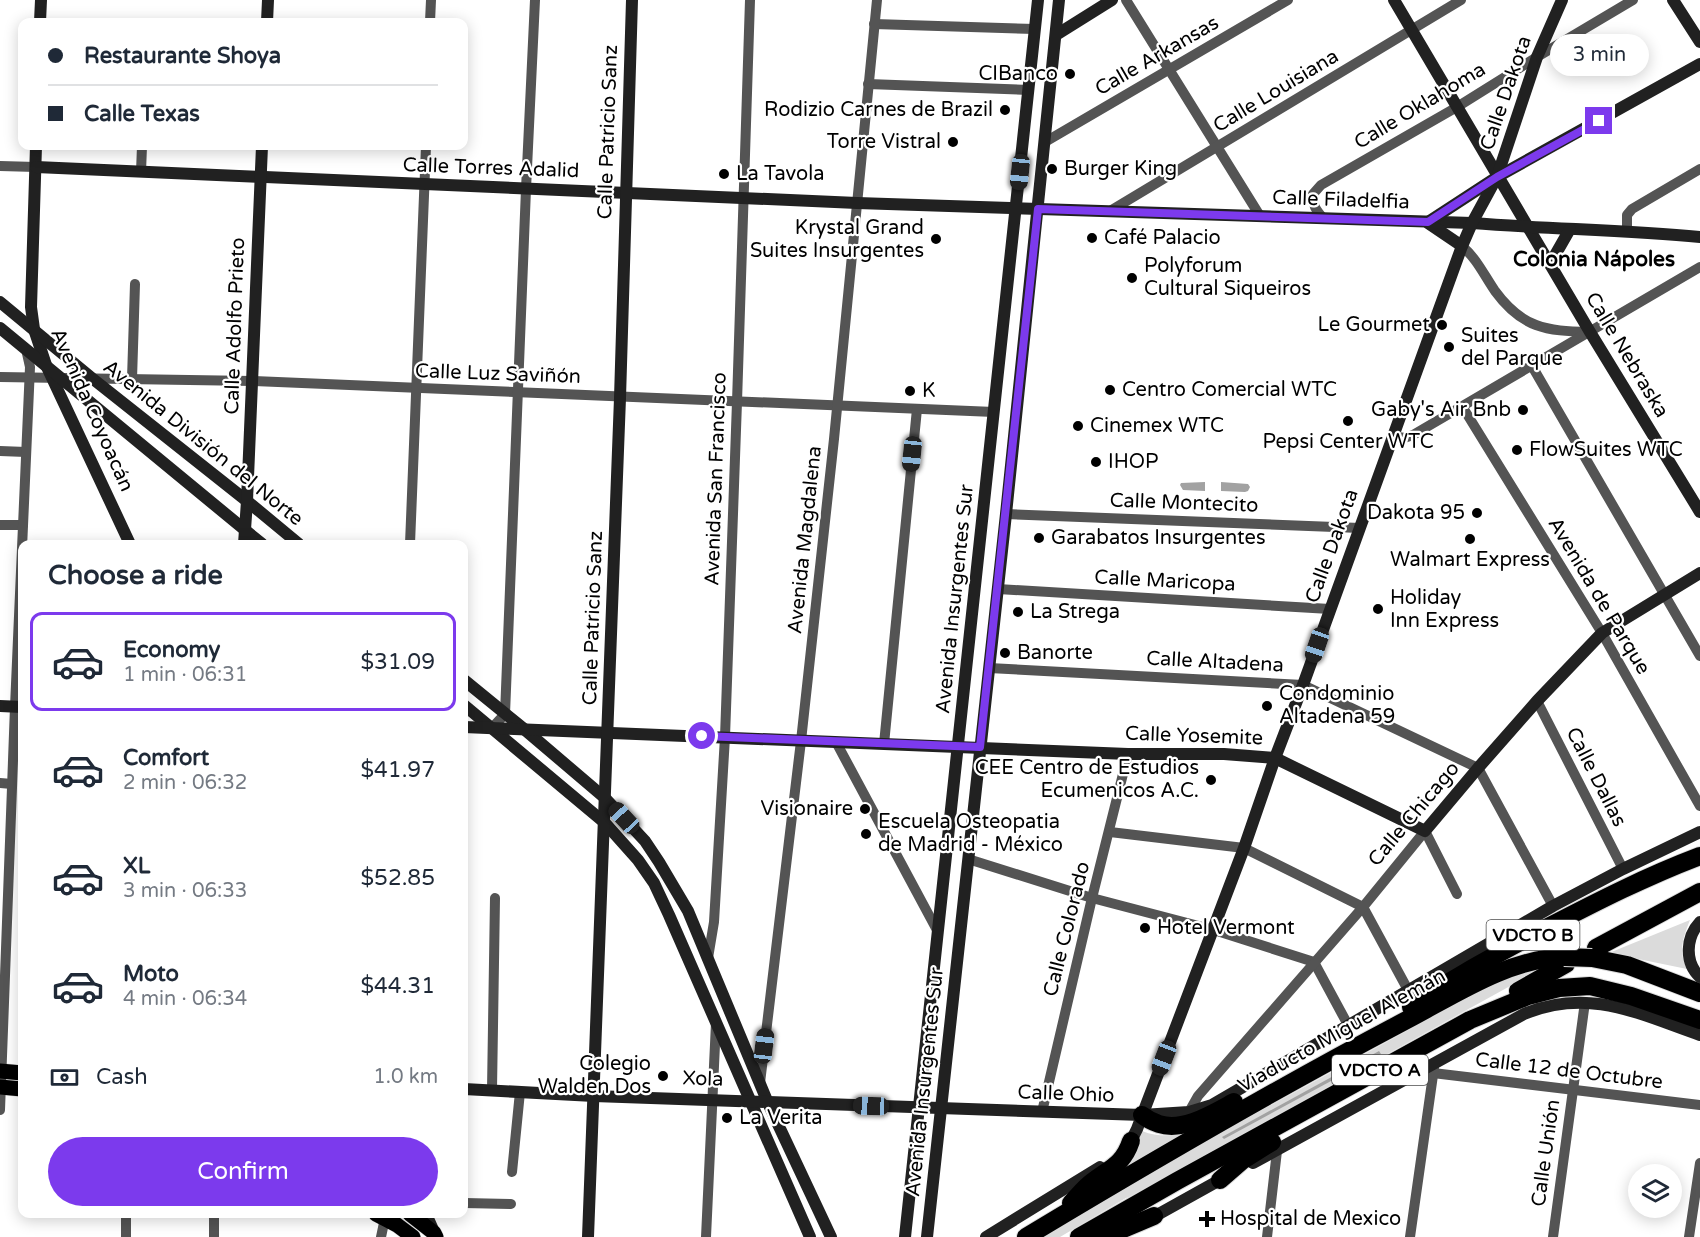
<!DOCTYPE html>
<html lang="en">
<head>
<meta charset="utf-8">
<style>
	:root { --surface:#fff; --page:#f2f2f3; --text:#1f2937; --muted:#747a83; --line:#e0e1e3; --accent:#7c3aed }
	body { margin:0; font-family:"Varela Round",sans-serif; background:var(--page); color:var(--text); height:100vh; display:flex; flex-direction:column; font-size:22px; white-space:nowrap }
	* { box-sizing:border-box; margin:0 }
	p { font-size:20px; color:var(--muted) }
	.icon { flex:none; width:33px; height:33px; fill:none; stroke:currentColor; stroke-width:2; stroke-linecap:round; stroke-linejoin:round }
	.map { position:relative; flex:1; overflow:hidden }
	.panel { position:absolute; left:18px; top:540px; width:450px; height:678px; display:flex; flex-direction:column; background:var(--surface); border-radius:12px; box-shadow:0 3px 15px #0003 }
	.panel>* { flex:none }
	.guide { position:absolute; left:18px; top:18px; width:450px; height:132px; border-radius:12px; box-shadow:0 3px 15px #0003; display:grid; align-content:center; height:132px; padding:0 30px; background:var(--surface) }
	.tools { position:absolute; left:1628px; top:1164px; display:grid; gap:12px }
	.tools a { display:grid; place-items:center; width:54px; height:54px; border-radius:50%; background:var(--surface); box-shadow:0 3px 15px #0003; font-size:30px }
	.end { position:absolute; width:27px; height:27px; margin:-14px; border:8px solid #7c3aed; background:#fff; box-shadow:0 0 0 3px #fff }
	.from { border-radius:50% }
	.bubble { position:absolute; height:42px; border-radius:21px; background:var(--surface); box-shadow:0 3px 15px #0003; font-size:20px; font-weight:600; line-height:42px; text-align:center }
	.car { position:absolute; width:18px; height:36px; margin:-18px -9px; border-radius:8px; box-shadow:0 0 4px 2px #0007; background:linear-gradient(#222 24%,#8ab4d8 0 40%,#222 0 76%,#8ab4d8 0 86%,#222 0) }
	.guide b { display:flex; align-items:center; gap:21px; height:57px; font-size:22px }
	.guide b+b { border-top:2px solid var(--line) }
	.guide i { width:15px; height:15px; background:var(--text) }
	ul { padding:0; list-style:none }
	li { display:flex; align-items:center; gap:18px; height:99px; margin:0 12px 9px; padding:0 18px; border:3px solid transparent; border-radius:12px }
	li div { flex:1 }
	li b { display:block; font-size:22px }
	li em { font-style:normal; font-weight:600 }
	li.active { border-color:var(--accent) }
	li>.icon { width:54px; height:54px; stroke-width:1.5 }
	h2 { padding:0 30px; font-size:27px; line-height:72px }
	.pay { display:flex; align-items:center; gap:15px; height:66px; padding:0 30px; font-size:22px }
	.pay p { margin-inline-start:auto }
	.primary-button { display:flex; gap:12px; margin-top:auto; padding:12px 30px }
	.primary-button a { flex:1; height:69px; border-radius:36px; background:var(--accent); color:#fff; font-size:24px; font-weight:600; line-height:69px; text-align:center }
	.map>svg:first-child { display:block }
	.green { fill:#dbdbdb }
	.water { fill:#a2a2a2 }
	.lines { fill:none; stroke-linecap:round; stroke-linejoin:round }
	.primary-casing { stroke:#dbdbdb; stroke-width:16 }
	.highway-casing { stroke:#dbdbdb; stroke-width:20 }
	.street { stroke:#545454; stroke-width:10 }
	.secondary { stroke:#212121; stroke-width:12 }
	.primary { stroke:#000; stroke-width:15 }
	.highway { stroke:#000; stroke-width:18 }
	.highway-bridge-casing { stroke:#dbdbdb; stroke-width:20; stroke-linecap:butt }
	.highway-bridge { stroke:#000; stroke-width:18 }
	.route { stroke:#7c3aed; stroke-width:8 }
	.poi-dot { fill:#000; stroke:#fff; stroke-width:2 }
	.labels { text-anchor:middle; dominant-baseline:central; stroke-width:4.5; stroke-linejoin:round; paint-order:stroke }
	.shield { fill:#fff; stroke:#4c4c4c; stroke-width:1.5 }
	.shield-label { font-size:18px; font-weight:bold; fill:#000 }
	.street-label { font-size:20px; fill:#000; stroke:#fff }
	.poi-label { font-size:20px; fill:#000; stroke:#fff; text-anchor:start }
	.neighbourhood-label { font-size:21px; font-weight:bold; fill:#000; stroke:#fff }
</style>
</head>
<body>
<div class="map">
<svg width="1700" height="1237" viewBox="0 0 1700 1237">
	<rect width="100%" height="100%" fill="#fff"/>
	<g class="green">
		<path d="M1690 920C1683 938 1678 951 1687 969L1609 953Z"/>
		<polygon points="1548,965 1129,1197 1126,1198 1060,1237 1042,1237 1123,1186 1489,986 1511,975"/>
		<path d="M1142 1131C1157 1137 1170 1136 1185 1134L1128 1166Z"/>
	</g>
	<g class="water">
		<polygon points="1205,482 1205,491 1183,490 1180,485 1181,483"/>
		<polygon points="1221,482 1248,484 1250,487 1248,491 1245,492 1221,491"/>
		<polygon points="1379,1051 1381,1054 1224,1139 1222,1137"/>
	</g>
	<g class="lines">
		<defs>
			<g id="primary">
				<polyline points="0,1071 22,1073"/>
				<polyline points="0,1087 22,1089"/>
				<polyline points="376,1214 397,1225 413,1237"/>
				<polyline points="410,1214 434,1233 436,1237"/>
			</g>
			<g id="highway">
				<polyline points="1596,948 1700,892"/>
				<polyline points="1592,958 1627,965 1700,993"/>
				<polyline points="1518,991 1566,964"/>
				<path d="M1411 1007C1453 977 1500 953 1546 928 1596 902 1647 876 1700 856"/>
				<path d="M1142 1115C1147 1119 1153 1122 1159 1124 1184 1132 1213 1113 1234 1102"/>
				<polyline points="1220,1180 1243,1160 1272,1142"/>
				<path d="M1071 1203C1078 1196 1084 1188 1092 1182 1110 1168 1123 1165 1131 1141"/>
				<path d="M1026 1237C1149 1163 1274 1090 1401 1023 1452 997 1506 959 1564 957"/>
				<polyline points="1079,1237 1177,1181 1470,1020 1528,996 1559,988 1590,986 1631,996 1700,1020"/>
				<polyline points="1104,1237 1154,1216"/>
			</g>
		</defs>
		<use href="#primary" class="primary-casing"/>
		<use href="#highway" class="highway-casing"/>
		<g class="street">
			<polyline points="1126,0 1260,216"/>
			<polyline points="430,22 431,0"/>
			<polyline points="874,24 1035,29"/>
			<polyline points="868,84 1029,90"/>
			<polyline points="1045,142 1288,0"/>
			<polyline points="0,166 36,167"/>
			<polyline points="141,172 142,146"/>
			<polyline points="1110,211 1461,0"/>
			<path d="M1323 218C1316 210 1312 205 1313 194L1321 185 1457 107 1537 57 1633 0"/>
			<polyline points="1627,231 1627,215 1632,209 1700,169"/>
			<path d="M1462 246C1477 259 1484 275 1495 291 1522 328 1546 331 1589 332"/>
			<polyline points="1532,366 1700,656"/>
			<polyline points="0,377 252,381 994,412"/>
			<polyline points="132,379 135,284"/>
			<polyline points="1462,406 1602,633 1700,806"/>
			<polyline points="1393,436 1404,438 1413,435 1700,267"/>
			<polyline points="0,451 26,452"/>
			<polyline points="1006,514 1360,528"/>
			<polyline points="0,525 23,525"/>
			<polyline points="410,544 426,146"/>
			<polyline points="998,589 1330,609"/>
			<polyline points="989,668 1303,685 1478,768 1553,906"/>
			<polyline points="1537,701 1623,869"/>
			<polyline points="492,728 505,714 526,189 535,0"/>
			<polyline points="836,742 938,932"/>
			<polyline points="884,744 917,409"/>
			<polyline points="0,783 12,784"/>
			<polyline points="1110,832 1244,848 1363,907 1408,990"/>
			<polyline points="968,859 1092,898 1214,930 1314,962 1348,1025"/>
			<polyline points="708,958 714,922 725,737 737,402 750,0"/>
			<polyline points="1433,1073 1700,1105"/>
			<polyline points="760,1083 801,741 834,439 877,0"/>
			<polyline points="492,1090 495,898"/>
			<polyline points="0,1110 15,707 30,367 26,349"/>
			<polyline points="1042,1112 1092,898 1128,754"/>
			<polyline points="1189,1112 1198,1096 1363,907 1425,831 1457,894"/>
			<polyline points="512,1172 520,1092"/>
			<polyline points="464,1203 511,1204"/>
			<polyline points="126,1237 126,1214"/>
			<polyline points="214,1237 214,1214"/>
			<polyline points="381,1237 385,1218"/>
			<polyline points="706,1237 716,1023"/>
			<polyline points="1267,1237 1277,1151"/>
			<polyline points="1410,1237 1434,1068"/>
			<polyline points="1553,1237 1585,1002"/>
			<polyline points="1689,1237 1700,1163"/>
		</g>
		<g class="secondary">
			<polyline points="1394,0 1590,332 1700,512"/>
			<polyline points="1673,0 1700,42"/>
			<polyline points="40,22 41,0"/>
			<polyline points="267,22 268,0"/>
			<polyline points="1056,35 1112,0"/>
			<polyline points="36,146 31,307 34,329 46,365 130,544"/>
			<path d="M36 167 857 203 1472 223C1548 229 1624 230 1700 237"/>
			<polyline points="1428,222 1497,177 1700,64"/>
			<polyline points="1428,223 1462,246"/>
			<polyline points="1550,264 1570,229"/>
			<polyline points="0,302 93,379 247,501 299,544"/>
			<polyline points="0,328 262,544"/>
			<polyline points="244,544 247,501 262,146"/>
			<polyline points="464,680 524,729 605,798 645,841 659,862 688,911 768,1103 831,1237"/>
			<polyline points="464,705 605,823 638,860 654,883 669,915 810,1237"/>
			<polyline points="0,706 22,707"/>
			<polyline points="464,727 1128,754 1224,754 1275,758 1425,831 1478,768 1537,701 1602,633 1700,573"/>
			<path d="M1700 922C1686 937 1684 962 1700 977"/>
			<polyline points="464,1089 594,1096 1142,1115 1189,1112 1212,1105 1553,906 1623,869 1700,832"/>
			<polyline points="1128,1145 1131,1141 1137,1129 1244,848 1275,758 1303,685 1462,246 1472,223 1497,177 1537,57 1562,0"/>
			<path d="M1253 1163 1524 1014C1589 987 1639 1014 1700 1035"/>
			<polyline points="426,1214 434,1232"/>
			<polyline points="1148,1220 1227,1176"/>
			<polyline points="588,1237 620,398 632,0"/>
			<polyline points="905,1237 1038,0"/>
			<polyline points="927,1237 1006,514 1059,0"/>
			<polyline points="986,1237 1100,1167"/>
		</g>
		<use href="#primary" class="primary"/>
		<use href="#highway" class="highway"/>
		<defs>
			<polyline id="highway-bridge" points="1564,957 1592,958"/>
		</defs>
		<use href="#highway-bridge" class="highway-bridge-casing"/>
		<use href="#highway-bridge" class="highway-bridge"/>
	</g>
	<g class="lines">
		<polyline class="route" points="702,736 980,747 1038,209 1428,222 1497,177 1599,121"/>
	</g>
	<g class="poi-dot">
		<circle cx="1070" cy="74" r="6"/>
		<circle cx="1005" cy="110" r="6"/>
		<circle cx="953" cy="142" r="6"/>
		<circle cx="1052" cy="169" r="6"/>
		<circle cx="724" cy="174" r="6"/>
		<circle cx="1092" cy="238" r="6"/>
		<circle cx="936" cy="239" r="6"/>
		<circle cx="1132" cy="278" r="6"/>
		<circle cx="1442" cy="325" r="6"/>
		<circle cx="1449" cy="347" r="6"/>
		<circle cx="1110" cy="390" r="6"/>
		<circle cx="910" cy="391" r="6"/>
		<circle cx="1523" cy="410" r="6"/>
		<circle cx="1348" cy="421" r="6"/>
		<circle cx="1078" cy="426" r="6"/>
		<circle cx="1517" cy="450" r="6"/>
		<circle cx="1096" cy="462" r="6"/>
		<circle cx="1477" cy="513" r="6"/>
		<circle cx="1039" cy="538" r="6"/>
		<circle cx="1470" cy="539" r="6"/>
		<circle cx="1378" cy="609" r="6"/>
		<circle cx="1018" cy="612" r="6"/>
		<circle cx="1005" cy="653" r="6"/>
		<circle cx="1267" cy="706" r="6"/>
		<circle cx="1211" cy="780" r="6"/>
		<circle cx="865" cy="809" r="6"/>
		<circle cx="866" cy="834" r="6"/>
		<circle cx="1145" cy="928" r="6"/>
		<circle cx="663" cy="1076" r="6"/>
		<circle cx="727" cy="1118" r="6"/>
		<path d="M1204 1210h6v6h6v6h-6v6h-6v-6h-6v-6h6z"/>
	</g>
	<g class="labels">
		<g class="shield">
			<rect x="1486.5" y="920" width="93" height="30" rx="4.5"/>
			<rect x="1332" y="1055" width="96" height="30" rx="4.5"/>
		</g>
		<g class="shield-label">
			<text x="1533" y="935">VDCTO B</text>
			<text x="1380" y="1070">VDCTO A</text>
		</g>
		<g class="street-label">
			<text transform="translate(1157 56) rotate(-30)">Calle Arkansas</text>
			<text transform="translate(1276 91) rotate(-31)">Calle Louisiana</text>
			<text transform="translate(1506 93) rotate(-71)">Calle Dakota</text>
			<text transform="translate(1420 106) rotate(-31)">Calle Oklahoma</text>
			<text transform="translate(608 132) rotate(-88)">Calle Patricio Sanz</text>
			<text transform="translate(491 168) rotate(2)">Calle Torres Adalid</text>
			<text transform="translate(1341 200) rotate(2)">Calle Filadelfia</text>
			<text transform="translate(235 326) rotate(-88)">Calle Adolfo Prieto</text>
			<text transform="translate(1627 355) rotate(59)">Calle Nebraska</text>
			<text transform="translate(498 374) rotate(2)">Calle Luz Saviñón</text>
			<text transform="translate(92 410) rotate(66)">Avenida Coyoacán</text>
			<text transform="translate(203 443) rotate(39)">Avenida División del Norte</text>
			<text transform="translate(716 479) rotate(-88)">Avenida San Francisco</text>
			<text transform="translate(1184 503) rotate(2)">Calle Montecito</text>
			<text transform="translate(805 540) rotate(-84)">Avenida Magdalena</text>
			<text transform="translate(1332 546) rotate(-70)">Calle Dakota</text>
			<text transform="translate(1165 581) rotate(3)">Calle Maricopa</text>
			<text transform="translate(1599 596) rotate(59)">Avenida de Parque</text>
			<text transform="translate(955 599) rotate(-84)">Avenida Insurgentes Sur</text>
			<text transform="translate(593 618) rotate(-88)">Calle Patricio Sanz</text>
			<text transform="translate(1215 662) rotate(3)">Calle Altadena</text>
			<text transform="translate(1194 736) rotate(2)">Calle Yosemite</text>
			<text transform="translate(1596 777) rotate(63)">Calle Dallas</text>
			<text transform="translate(1414 814) rotate(-50)">Calle Chicago</text>
			<text transform="translate(1067 929) rotate(-76)">Calle Colorado</text>
			<text transform="translate(1342 1031) rotate(-29)">Viaducto Miguel Alemán</text>
			<text transform="translate(1569 1071) rotate(7)">Calle 12 de Octubre</text>
			<text transform="translate(703 1079) rotate(2)">Xola</text>
			<text transform="translate(925 1082) rotate(-84)">Avenida Insurgentes Sur</text>
			<text transform="translate(1066 1094) rotate(2)">Calle Ohio</text>
			<text transform="translate(1546 1153) rotate(-82)">Calle Unión</text>
		</g>
		<g class="poi-label">
			<text x="1058" y="74" text-anchor="end">CIBanco</text>
			<text x="993" y="110" text-anchor="end">Rodizio Carnes de Brazil</text>
			<text x="941" y="142" text-anchor="end">Torre Vistral</text>
			<text x="1064" y="169">Burger King</text>
			<text x="736" y="174">La Tavola</text>
			<text x="924" y="228" text-anchor="end">Krystal Grand<tspan x="924" dy="23">Suites Insurgentes</tspan></text>
			<text x="1104" y="238">Café Palacio</text>
			<text x="1144" y="266">Polyforum<tspan x="1144" dy="23">Cultural Siqueiros</tspan></text>
			<text x="1430" y="325" text-anchor="end">Le Gourmet</text>
			<text x="1461" y="336">Suites<tspan x="1461" dy="23">del Parque</tspan></text>
			<text x="1122" y="390">Centro Comercial WTC</text>
			<text x="922" y="391">K</text>
			<text x="1511" y="410" text-anchor="end">Gaby's Air Bnb</text>
			<text x="1090" y="426">Cinemex WTC</text>
			<text x="1348" y="442" text-anchor="middle">Pepsi Center WTC</text>
			<text x="1529" y="450">FlowSuites WTC</text>
			<text x="1108" y="462">IHOP</text>
			<text x="1465" y="513" text-anchor="end">Dakota 95</text>
			<text x="1051" y="538">Garabatos Insurgentes</text>
			<text x="1470" y="560" text-anchor="middle">Walmart Express</text>
			<text x="1390" y="598">Holiday<tspan x="1390" dy="23">Inn Express</tspan></text>
			<text x="1030" y="612">La Strega</text>
			<text x="1017" y="653">Banorte</text>
			<text x="1279" y="694">Condominio<tspan x="1279" dy="23">Altadena 59</tspan></text>
			<text x="1199" y="768" text-anchor="end">CEE Centro de Estudios<tspan x="1199" dy="23">Ecumenicos A.C.</tspan></text>
			<text x="853" y="809" text-anchor="end">Visionaire</text>
			<text x="878" y="822">Escuela Osteopatia<tspan x="878" dy="23">de Madrid - México</tspan></text>
			<text x="1157" y="928">Hotel Vermont</text>
			<text x="651" y="1064" text-anchor="end">Colegio<tspan x="651" dy="23">Walden Dos</tspan></text>
			<text x="739" y="1118">La Verita</text>
			<text x="1220" y="1219">Hospital de Mexico</text>
		</g>
		<g class="neighbourhood-label">
			<text x="1594" y="259">Colonia Nápoles</text>
		</g>
	</g>
</svg>
<div class="tools">
<a><svg class="icon" aria-label="layers" viewBox="0 0 24 24"><path d="M12 4l9 5-9 5-9-5zM3 14l9 5 9-5"/></svg></a>
</div>
<i class="end from" style="left:702px;top:736px"></i>
<i class="end" style="left:1599px;top:121px"></i>
<div class="bubble" style="left:1550px;top:34px;width:99px">3 min</div>
<i class="car" style="left:1020px;top:172px;rotate:186deg"></i>
<i class="car" style="left:912px;top:454px;rotate:186deg"></i>
<i class="car" style="left:1317px;top:645px;rotate:199deg"></i>
<i class="car" style="left:624px;top:818px;rotate:317deg"></i>
<i class="car" style="left:764px;top:1046px;rotate:7deg"></i>
<i class="car" style="left:1164px;top:1058px;rotate:201deg"></i>
<i class="car" style="left:871px;top:1106px;rotate:272deg"></i>
<div class="guide">
<b><i class="from"></i>Restaurante Shoya</b>
<b><i></i>Calle Texas</b>
</div>
<section class="panel">
<h2>Choose a ride</h2>
<ul>
<li class="active"><svg class="icon" aria-label="car" viewBox="0 0 24 24"><path d="M5 17H2v-5l4-1 3-4h7l3 4 3 1v5h-3M9 17h6M6 11h13"/><circle cx="7" cy="17" r="2"/><circle cx="17" cy="17" r="2"/></svg><div><b>Economy</b><p>1 min · 06:31</p></div><em>$31.09</em></li>
<li><svg class="icon" aria-label="car" viewBox="0 0 24 24"><path d="M5 17H2v-5l4-1 3-4h7l3 4 3 1v5h-3M9 17h6M6 11h13"/><circle cx="7" cy="17" r="2"/><circle cx="17" cy="17" r="2"/></svg><div><b>Comfort</b><p>2 min · 06:32</p></div><em>$41.97</em></li>
<li><svg class="icon" aria-label="car" viewBox="0 0 24 24"><path d="M5 17H2v-5l4-1 3-4h7l3 4 3 1v5h-3M9 17h6M6 11h13"/><circle cx="7" cy="17" r="2"/><circle cx="17" cy="17" r="2"/></svg><div><b>XL</b><p>3 min · 06:33</p></div><em>$52.85</em></li>
<li><svg class="icon" aria-label="car" viewBox="0 0 24 24"><path d="M5 17H2v-5l4-1 3-4h7l3 4 3 1v5h-3M9 17h6M6 11h13"/><circle cx="7" cy="17" r="2"/><circle cx="17" cy="17" r="2"/></svg><div><b>Moto</b><p>4 min · 06:34</p></div><em>$44.31</em></li>
</ul>
<div class="pay"><svg class="icon" aria-label="cash" viewBox="0 0 24 24"><path d="M3 7h18v10H3z"/><circle cx="12" cy="12" r="2"/></svg>Cash<p>1.0 km</p></div>
<div class="primary-button"><a>Confirm</a></div>
</section>
</div>
</body>
</html>
